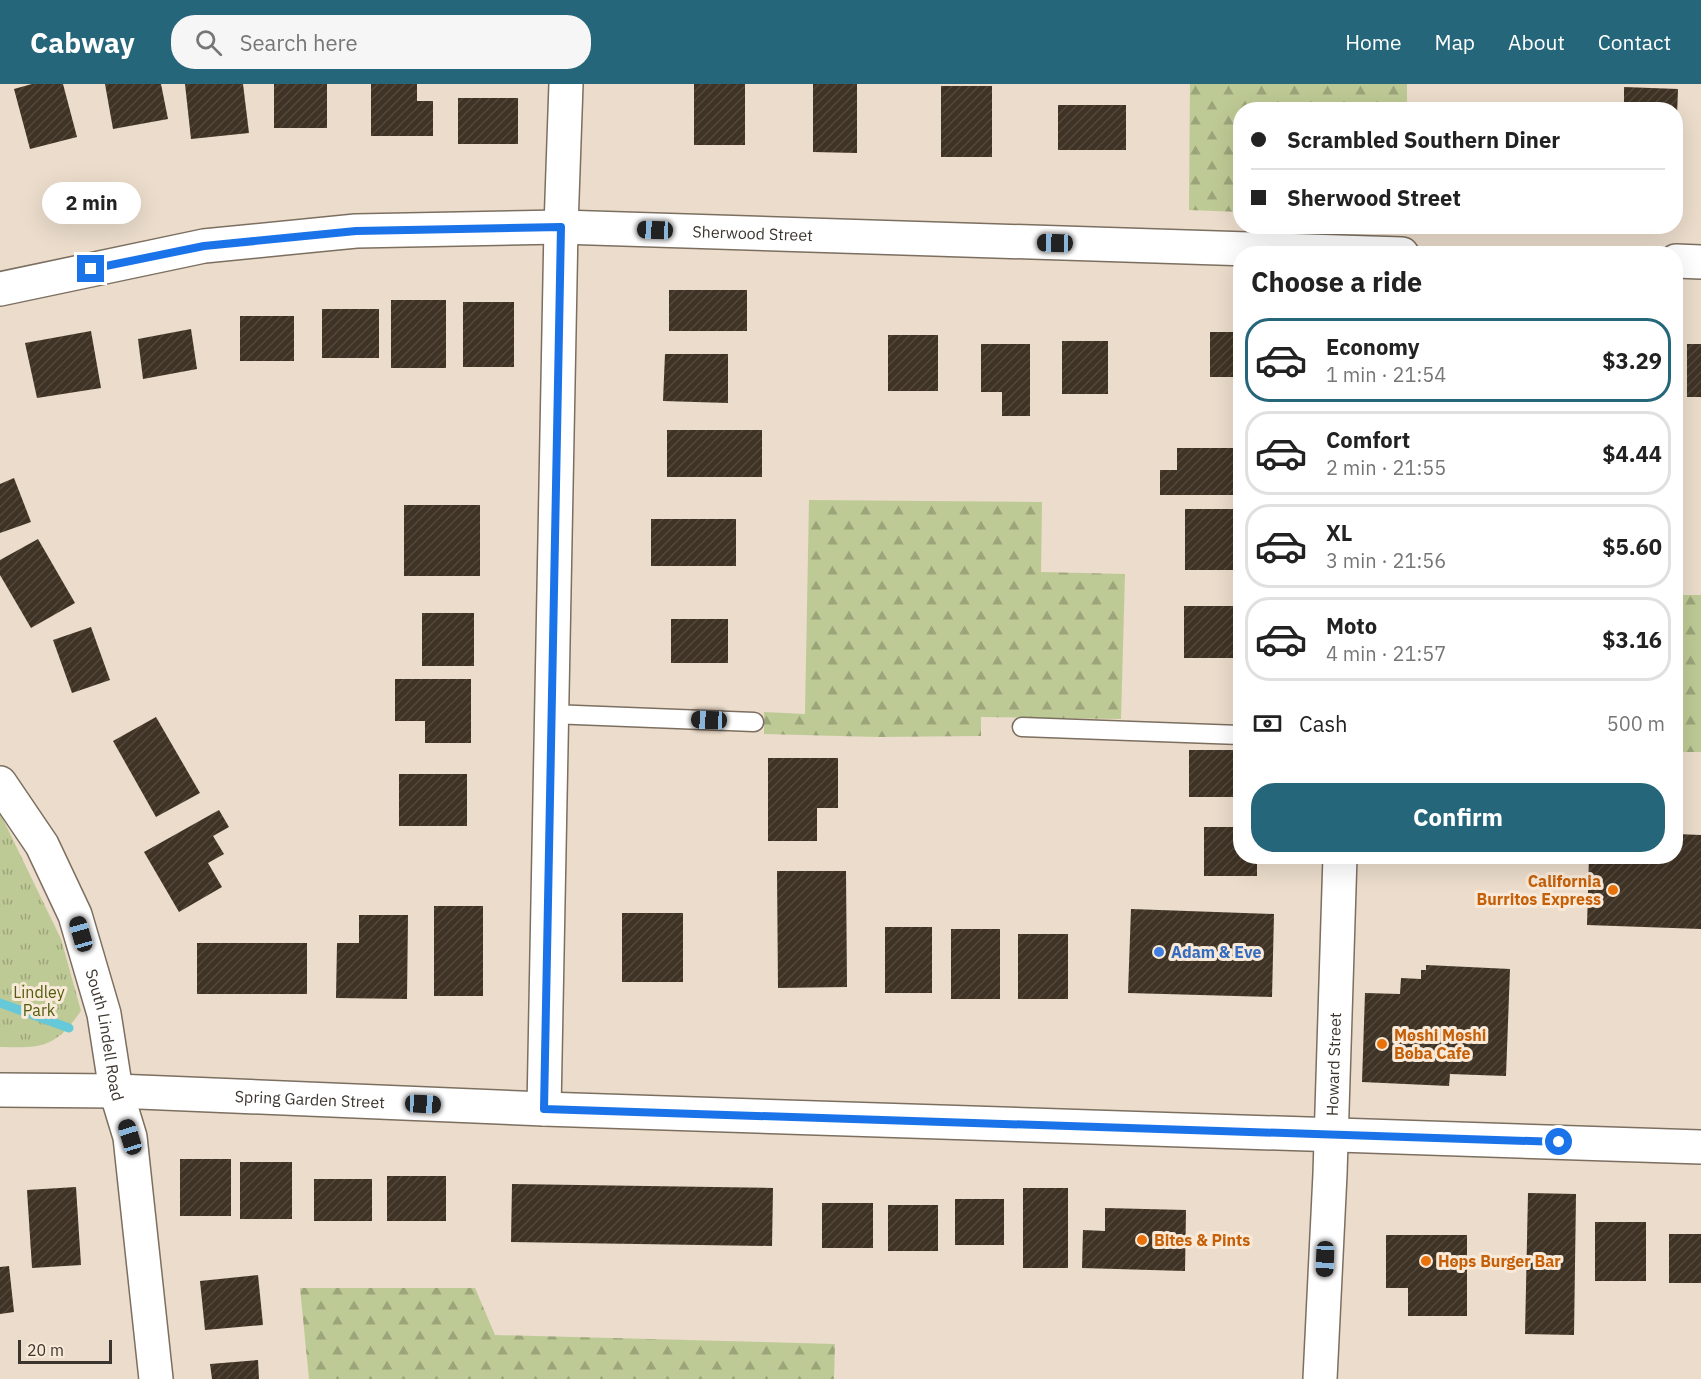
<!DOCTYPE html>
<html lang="en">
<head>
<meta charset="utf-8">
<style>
	:root { --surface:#fff; --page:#f6f6f6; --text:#222; --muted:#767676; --line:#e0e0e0; --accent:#25667a }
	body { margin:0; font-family:"IBM Plex Sans",sans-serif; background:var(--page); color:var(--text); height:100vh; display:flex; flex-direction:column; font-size:22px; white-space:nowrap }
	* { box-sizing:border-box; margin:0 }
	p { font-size:20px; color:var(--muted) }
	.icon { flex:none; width:33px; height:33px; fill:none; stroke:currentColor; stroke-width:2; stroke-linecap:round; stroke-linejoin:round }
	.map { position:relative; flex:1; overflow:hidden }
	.side { position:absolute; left:1233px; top:162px; width:450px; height:618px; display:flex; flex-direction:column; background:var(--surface); border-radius:24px; box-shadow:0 6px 24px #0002 }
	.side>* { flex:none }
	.hud { position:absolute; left:1233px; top:18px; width:450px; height:132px; border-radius:24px; box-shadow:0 6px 24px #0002; display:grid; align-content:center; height:132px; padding:0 18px; background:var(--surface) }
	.scale { position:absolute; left:18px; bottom:15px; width:94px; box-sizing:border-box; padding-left:6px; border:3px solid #3b352e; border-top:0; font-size:16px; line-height:21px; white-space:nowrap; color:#3b352e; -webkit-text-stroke:4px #f9e9d8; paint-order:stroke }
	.end { position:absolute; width:27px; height:27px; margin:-14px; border:8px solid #1a73e8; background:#fff; box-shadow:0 0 0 3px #fff }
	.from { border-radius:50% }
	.bubble { position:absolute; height:42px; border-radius:21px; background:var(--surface); box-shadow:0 6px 24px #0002; font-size:20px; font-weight:800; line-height:42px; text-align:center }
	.car { position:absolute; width:18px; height:36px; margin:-18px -9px; border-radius:8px; box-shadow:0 0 4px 2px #0007; background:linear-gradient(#222 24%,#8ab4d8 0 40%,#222 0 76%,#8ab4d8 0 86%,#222 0) }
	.hud b { display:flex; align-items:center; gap:21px; height:57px; font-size:22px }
	.hud b+b { border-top:2px solid var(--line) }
	.hud i { width:15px; height:15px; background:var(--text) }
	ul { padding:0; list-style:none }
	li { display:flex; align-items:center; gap:18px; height:84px; margin:0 12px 9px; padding:0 6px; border:3px solid var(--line); border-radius:24px }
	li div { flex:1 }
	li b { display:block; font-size:22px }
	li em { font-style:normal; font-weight:800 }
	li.active { border-color:var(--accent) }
	li>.icon { width:54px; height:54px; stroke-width:1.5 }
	h2 { padding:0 18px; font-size:27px; line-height:72px }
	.pay { display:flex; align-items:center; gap:15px; height:66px; padding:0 18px; font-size:22px }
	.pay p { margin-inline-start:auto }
	.cta { display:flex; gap:12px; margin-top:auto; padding:12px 18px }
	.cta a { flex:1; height:69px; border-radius:24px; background:var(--accent); color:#fff; font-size:24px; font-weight:800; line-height:69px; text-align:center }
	header { display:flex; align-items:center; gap:36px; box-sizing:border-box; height:84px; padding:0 30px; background:var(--accent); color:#fff }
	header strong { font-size:28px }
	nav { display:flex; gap:33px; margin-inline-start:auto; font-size:21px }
	.search { width:420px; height:54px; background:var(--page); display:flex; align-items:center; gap:15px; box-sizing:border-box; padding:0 21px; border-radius:24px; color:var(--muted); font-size:22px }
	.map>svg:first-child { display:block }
	.forest { fill:url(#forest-firs) }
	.park { fill:url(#park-tufts) }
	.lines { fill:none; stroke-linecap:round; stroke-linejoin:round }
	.stream { stroke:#66c9da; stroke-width:9 }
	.building { fill:url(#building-hatch) }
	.lane-casing { stroke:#7c6f60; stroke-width:21 }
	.street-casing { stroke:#7c6f60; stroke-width:36 }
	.secondary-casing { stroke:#7c6f60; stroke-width:36 }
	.lane { stroke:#fff; stroke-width:18 }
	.street { stroke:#fff; stroke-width:33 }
	.secondary { stroke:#fff; stroke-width:33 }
	.route { stroke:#1a73e8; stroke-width:8 }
	.food-dot { fill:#e8710a; stroke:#f9e9d8; stroke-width:2 }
	.shop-dot { fill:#3f7fe0; stroke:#f9e9d8; stroke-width:2 }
	.labels { text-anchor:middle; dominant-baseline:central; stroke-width:6; stroke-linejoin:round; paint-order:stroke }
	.street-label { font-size:16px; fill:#3b352e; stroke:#f9e9d8 }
	.food-label { font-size:16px; font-weight:bold; fill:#c56008; stroke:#f9e9d8; text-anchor:start }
	.shop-label { font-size:16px; font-weight:bold; fill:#366cbe; stroke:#f9e9d8; text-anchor:start }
	.park-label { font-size:16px; fill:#515d0c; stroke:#f9e9d8 }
</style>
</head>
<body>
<header>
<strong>Cabway</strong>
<div class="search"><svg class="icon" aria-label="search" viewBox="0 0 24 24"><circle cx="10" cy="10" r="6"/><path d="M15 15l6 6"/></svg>Search here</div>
<nav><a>Home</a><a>Map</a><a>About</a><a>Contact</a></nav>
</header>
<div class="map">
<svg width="1701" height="1295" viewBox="0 0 1701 1295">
	<defs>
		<pattern id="forest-firs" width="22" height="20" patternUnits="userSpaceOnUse" patternTransform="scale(1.5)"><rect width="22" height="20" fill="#beca95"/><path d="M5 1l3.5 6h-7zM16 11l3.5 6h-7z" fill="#9ca57a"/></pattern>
		<pattern id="park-tufts" width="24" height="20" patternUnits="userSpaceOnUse" patternTransform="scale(1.5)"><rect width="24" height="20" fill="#beca95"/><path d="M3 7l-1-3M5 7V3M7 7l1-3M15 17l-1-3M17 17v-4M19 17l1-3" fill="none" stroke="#9ca57a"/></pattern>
		<pattern id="building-hatch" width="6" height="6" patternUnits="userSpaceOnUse" patternTransform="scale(1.5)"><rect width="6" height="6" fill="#3f3325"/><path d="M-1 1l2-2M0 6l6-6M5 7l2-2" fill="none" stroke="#53483c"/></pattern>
	</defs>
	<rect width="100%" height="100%" fill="#ebdccb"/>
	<g class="forest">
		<polygon points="1190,0 1407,0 1407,25 1240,26 1240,128 1189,126"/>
		<polygon points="809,416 1042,418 1041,488 1125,490 1121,635 981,633 981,652 877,653 764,650 764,628 805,630"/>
		<rect x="1676" y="511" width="25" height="157"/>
		<polygon points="300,1204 475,1204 495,1251 835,1260 834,1295 309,1295"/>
	</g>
	<path class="park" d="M0 729 61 855 81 927C55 964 43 964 0 963Z"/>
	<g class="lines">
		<polyline class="stream" points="0,919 69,944"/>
	</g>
	<g class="building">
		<polygon points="32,0 63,0 77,53 30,65 14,5"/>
		<polygon points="105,0 161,0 168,35 113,45"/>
		<polygon points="185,0 243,0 249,49 191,55"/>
		<rect x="274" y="0" width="53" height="44"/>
		<polygon points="371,0 417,0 417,17 433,17 433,52 371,52"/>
		<rect x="694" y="0" width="51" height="61"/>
		<polygon points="813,0 857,0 857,69 813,68"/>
		<rect x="941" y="2" width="51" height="71"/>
		<polygon points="1624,3 1678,5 1677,32 1676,32 1676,26 1624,26"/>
		<rect x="458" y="14" width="60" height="46"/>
		<rect x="1412" y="20" width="53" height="6"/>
		<rect x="1058" y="21" width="68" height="45"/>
		<rect x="669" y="206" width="78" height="41"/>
		<rect x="391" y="216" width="55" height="68"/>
		<rect x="463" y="218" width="51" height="65"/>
		<rect x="322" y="225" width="57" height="49"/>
		<rect x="240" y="232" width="54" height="45"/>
		<polygon points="191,245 197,285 143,295 138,255"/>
		<polygon points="91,247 101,304 37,314 25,259"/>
		<rect x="1210" y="248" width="30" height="45"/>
		<rect x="888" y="251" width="50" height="56"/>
		<rect x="1062" y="257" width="46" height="53"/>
		<polygon points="981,260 1030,260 1030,332 1002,332 1002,308 981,308"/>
		<rect x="1687" y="260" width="14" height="53"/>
		<polygon points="665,270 728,270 728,319 663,317"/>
		<rect x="667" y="346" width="95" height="47"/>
		<polygon points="1177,364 1240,364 1240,411 1160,411 1160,386 1177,386"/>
		<polygon points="14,394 31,438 0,449 0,400"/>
		<rect x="404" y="421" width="76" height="71"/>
		<rect x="1185" y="425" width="55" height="61"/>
		<rect x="651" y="435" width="85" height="47"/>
		<polygon points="38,455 75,519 31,544 0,491 0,476"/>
		<rect x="1184" y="522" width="56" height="52"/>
		<rect x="422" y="529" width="52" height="53"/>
		<rect x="671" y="535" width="57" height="44"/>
		<polygon points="91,543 110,596 72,609 53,556"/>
		<polygon points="395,595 471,595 471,659 425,659 425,637 395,637"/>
		<polygon points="156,633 200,709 156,733 113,657"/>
		<rect x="1189" y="666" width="51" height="47"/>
		<polygon points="768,674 838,674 838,724 817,724 817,757 768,757"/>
		<rect x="399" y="690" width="68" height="52"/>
		<polygon points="219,726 229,743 213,752 224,770 208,779 222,803 179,828 144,768"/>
		<polygon points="1204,743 1240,743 1240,772 1257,772 1257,792 1204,792"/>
		<polygon points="1676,750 1701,751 1701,845 1587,841 1589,772 1676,772"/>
		<polygon points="777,787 846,787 847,903 778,904"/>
		<rect x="434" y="822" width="49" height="90"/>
		<polygon points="1131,825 1274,830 1272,913 1128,909"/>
		<rect x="622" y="829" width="61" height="69"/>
		<polygon points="359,831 408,831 407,915 336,914 337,859 359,859"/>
		<rect x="885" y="843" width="47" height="66"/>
		<rect x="951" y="845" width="49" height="70"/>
		<rect x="1018" y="850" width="50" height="65"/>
		<rect x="197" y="859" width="110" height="51"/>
		<polygon points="1426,881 1510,885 1506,992 1450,990 1449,1002 1362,998 1365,909 1400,910 1401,894 1421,895 1421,886 1426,886"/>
		<rect x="180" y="1075" width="51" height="57"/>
		<rect x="240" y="1078" width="52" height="57"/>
		<rect x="387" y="1092" width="59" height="45"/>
		<rect x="314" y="1095" width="58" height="42"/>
		<polygon points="512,1100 773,1104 772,1162 511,1158"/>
		<polygon points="76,1103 81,1181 32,1184 27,1106"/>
		<rect x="1023" y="1104" width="45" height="80"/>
		<polygon points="1528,1109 1576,1110 1574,1251 1525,1250"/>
		<rect x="955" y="1115" width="49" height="46"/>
		<rect x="822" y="1119" width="51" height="45"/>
		<rect x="888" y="1121" width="50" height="46"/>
		<polygon points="1105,1124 1186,1126 1185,1187 1082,1184 1083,1146 1105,1147"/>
		<rect x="1595" y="1138" width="51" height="59"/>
		<rect x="1669" y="1150" width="32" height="49"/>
		<polygon points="1386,1151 1467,1151 1467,1232 1408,1232 1408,1204 1386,1204"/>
		<polygon points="9,1182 14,1228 0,1230 0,1183"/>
		<polygon points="258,1191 263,1241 205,1246 200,1197"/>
		<polygon points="258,1276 259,1295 212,1295 210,1280"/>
	</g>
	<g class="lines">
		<defs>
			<g id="lane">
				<polyline points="551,630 754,638"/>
				<polyline points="1022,643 1240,651"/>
			</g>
			<g id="street">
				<polyline points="1676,177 1701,178"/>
				<path id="s1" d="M0 205 204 162 356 147 561 143 1402 170"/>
				<path id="s2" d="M0 699 42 761 75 831 104 930 116 1007 130 1053 156 1295"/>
				<polyline points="544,1025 561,143 566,0"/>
				<path id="s3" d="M1320 1295 1330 1090 1340 772"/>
			</g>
			<g id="secondary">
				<path id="s4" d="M0 1006 116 1007 544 1025 1701 1063"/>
			</g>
		</defs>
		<use href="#lane" class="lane-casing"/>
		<use href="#street" class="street-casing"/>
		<use href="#secondary" class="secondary-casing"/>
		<use href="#lane" class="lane"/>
		<use href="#street" class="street"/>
		<use href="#secondary" class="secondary"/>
	</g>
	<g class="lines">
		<polyline class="route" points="91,185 204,162 356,147 561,143 544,1025 1559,1058"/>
	</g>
	<g class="food-dot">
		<circle cx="1613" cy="806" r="6"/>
		<circle cx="1382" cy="960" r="6"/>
		<circle cx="1142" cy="1156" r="6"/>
		<circle cx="1426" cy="1177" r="6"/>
	</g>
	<circle class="shop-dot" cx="1159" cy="868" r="6"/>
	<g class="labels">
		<g class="street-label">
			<text stroke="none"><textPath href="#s1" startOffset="758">Sherwood Street</textPath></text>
			<text stroke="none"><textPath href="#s2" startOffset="276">South Lindell Road</textPath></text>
			<text stroke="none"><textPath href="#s3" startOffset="315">Howard Street</textPath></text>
			<text stroke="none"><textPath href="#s4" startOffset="310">Spring Garden Street</textPath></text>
		</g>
		<g class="food-label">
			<text x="1601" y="797" text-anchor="end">California<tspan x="1601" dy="18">Burritos Express</tspan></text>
			<text x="1394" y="951">Moshi Moshi<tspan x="1394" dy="18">Boba Cafe</tspan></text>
			<text x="1154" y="1156">Bites &amp; Pints</text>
			<text x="1438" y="1177">Hops Burger Bar</text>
		</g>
		<g class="shop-label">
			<text x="1171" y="868">Adam &amp; Eve</text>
		</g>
		<g class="park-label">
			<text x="39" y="908">Lindley<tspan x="39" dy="18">Park</tspan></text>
		</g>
	</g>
</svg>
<div class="scale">20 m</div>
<i class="end from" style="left:1559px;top:1058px"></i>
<i class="end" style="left:91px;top:185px"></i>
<div class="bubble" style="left:42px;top:98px;width:99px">2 min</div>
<i class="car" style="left:655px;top:146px;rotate:272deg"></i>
<i class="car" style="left:1055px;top:159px;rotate:271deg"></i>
<i class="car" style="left:709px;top:636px;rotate:272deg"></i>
<i class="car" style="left:81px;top:850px;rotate:344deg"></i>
<i class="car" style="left:423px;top:1020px;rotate:93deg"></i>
<i class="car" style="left:130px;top:1053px;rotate:343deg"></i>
<i class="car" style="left:1325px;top:1175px;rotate:182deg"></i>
<div class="hud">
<b><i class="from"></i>Scrambled Southern Diner</b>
<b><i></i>Sherwood Street</b>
</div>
<section class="side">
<h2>Choose a ride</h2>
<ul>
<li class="active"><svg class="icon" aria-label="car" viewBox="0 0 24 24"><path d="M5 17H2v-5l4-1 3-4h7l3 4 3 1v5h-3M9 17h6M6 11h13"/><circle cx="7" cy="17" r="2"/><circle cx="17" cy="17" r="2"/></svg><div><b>Economy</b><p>1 min · 21:54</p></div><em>$3.29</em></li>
<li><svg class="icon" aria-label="car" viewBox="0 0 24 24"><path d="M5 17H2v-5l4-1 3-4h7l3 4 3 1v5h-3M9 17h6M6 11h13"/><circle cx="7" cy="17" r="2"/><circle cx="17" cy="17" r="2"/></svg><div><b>Comfort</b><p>2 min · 21:55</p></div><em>$4.44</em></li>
<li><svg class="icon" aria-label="car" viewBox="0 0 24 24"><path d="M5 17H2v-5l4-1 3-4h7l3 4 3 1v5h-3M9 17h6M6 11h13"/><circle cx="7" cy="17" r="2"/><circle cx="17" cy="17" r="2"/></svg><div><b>XL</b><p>3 min · 21:56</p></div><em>$5.60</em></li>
<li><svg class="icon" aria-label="car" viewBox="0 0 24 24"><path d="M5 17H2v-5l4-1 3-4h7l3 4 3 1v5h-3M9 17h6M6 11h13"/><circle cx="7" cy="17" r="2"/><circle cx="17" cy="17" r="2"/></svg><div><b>Moto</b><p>4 min · 21:57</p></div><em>$3.16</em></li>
</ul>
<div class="pay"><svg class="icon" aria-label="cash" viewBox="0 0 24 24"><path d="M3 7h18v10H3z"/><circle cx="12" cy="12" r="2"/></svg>Cash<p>500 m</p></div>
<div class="cta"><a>Confirm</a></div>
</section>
</div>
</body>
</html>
